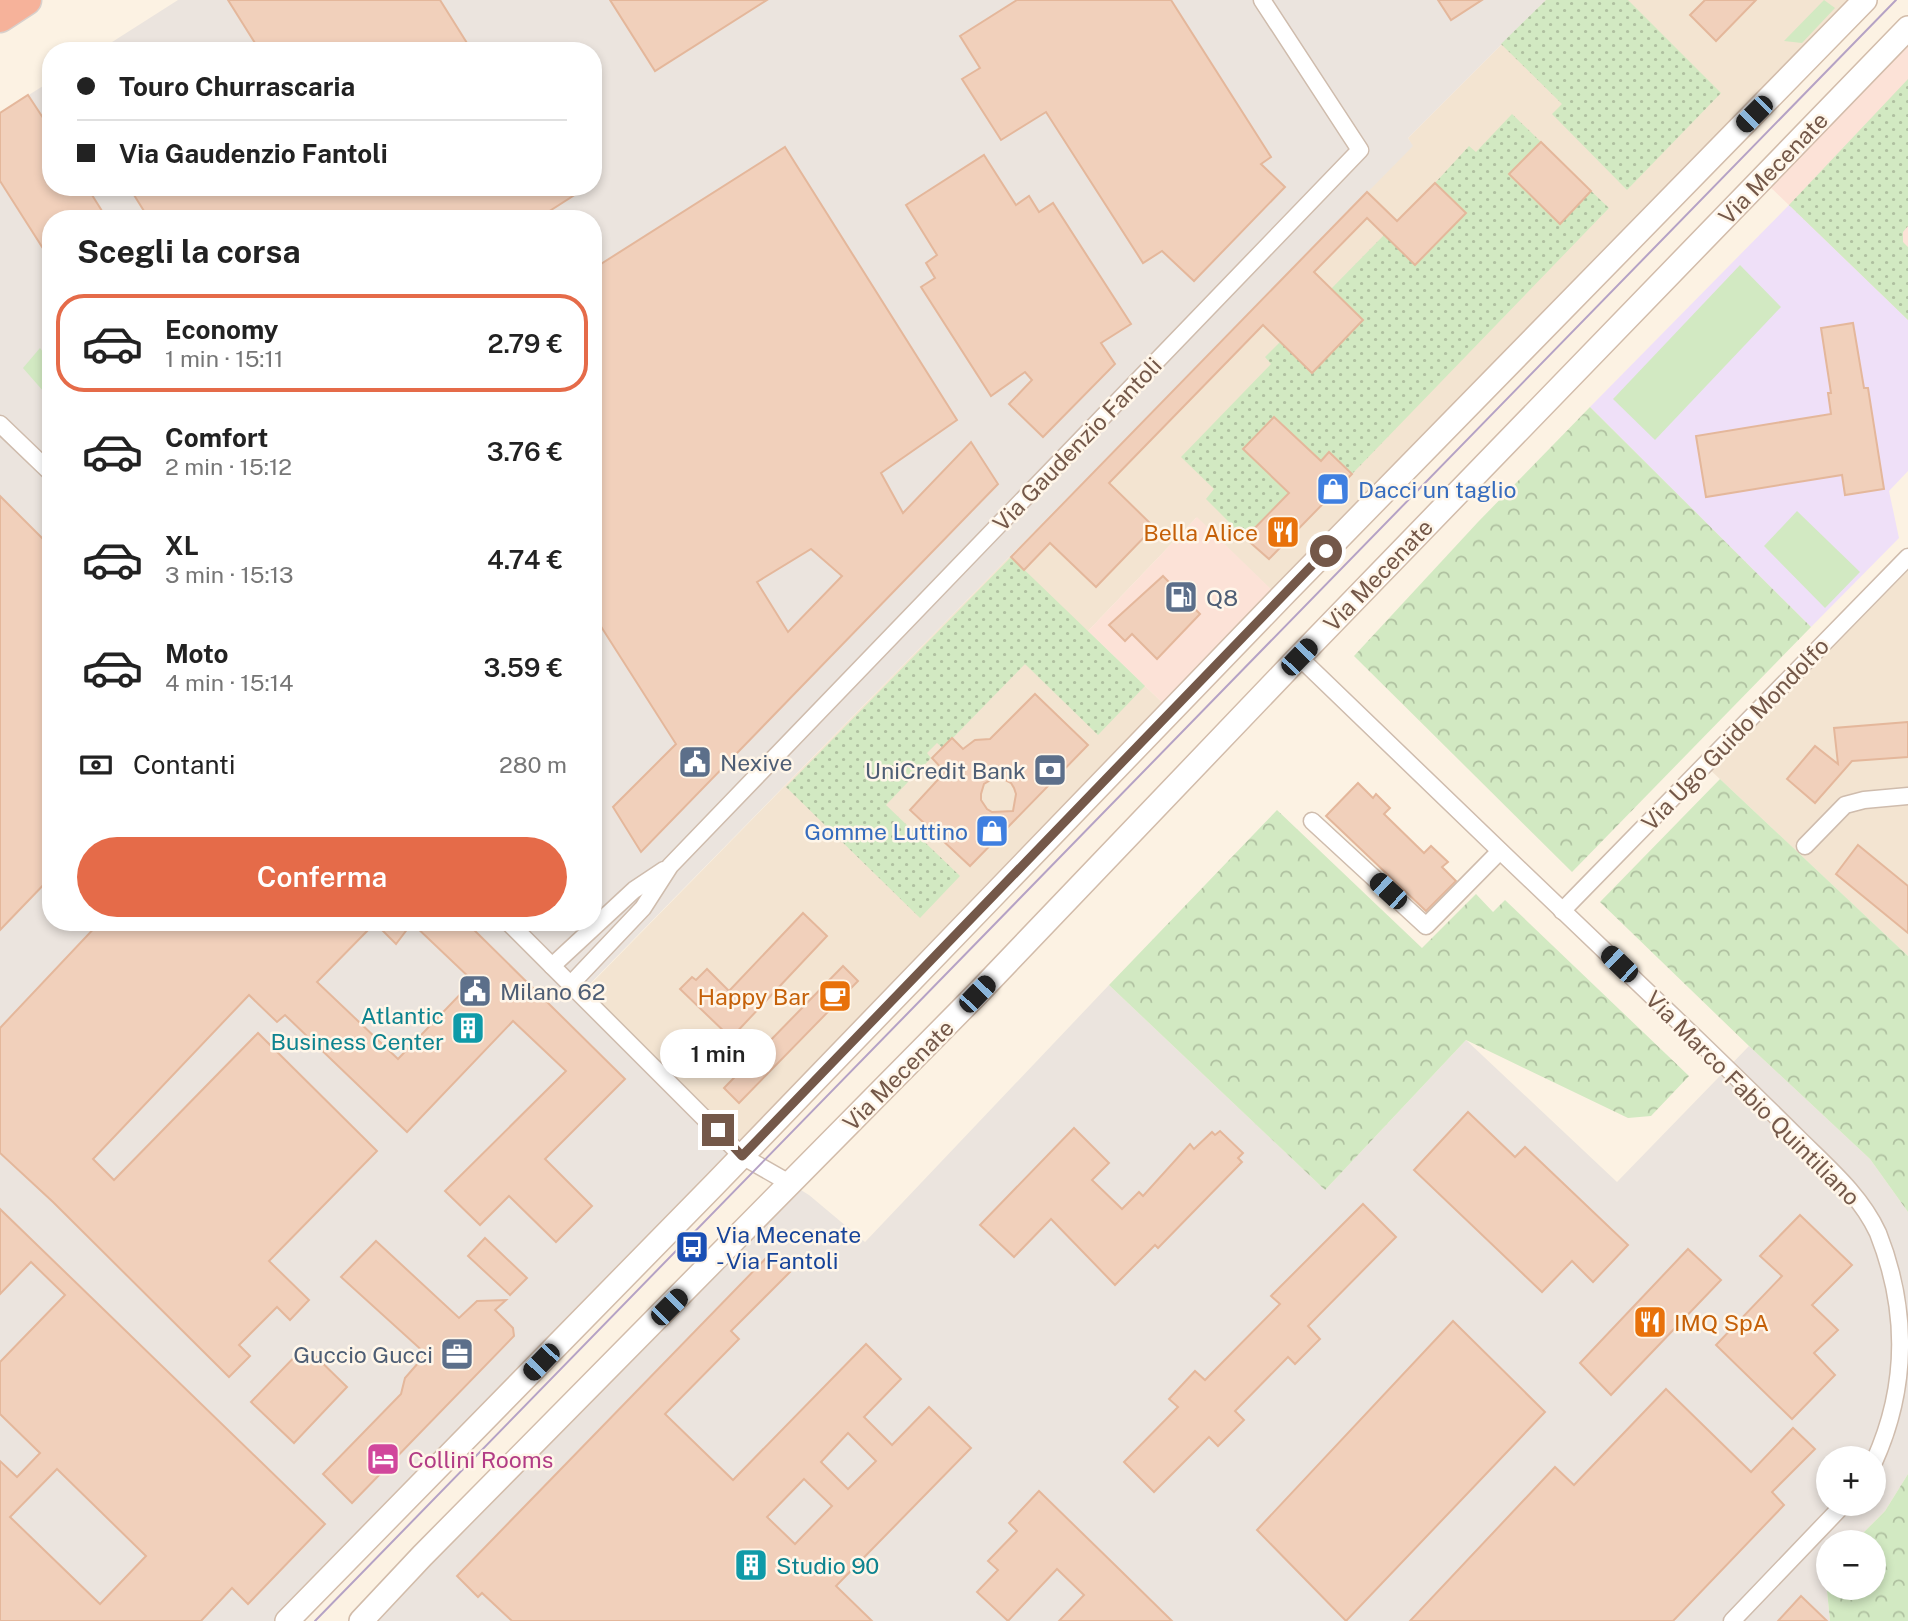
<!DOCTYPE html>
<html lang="it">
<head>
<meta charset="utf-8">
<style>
	:root { --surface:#fff; --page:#f6f6f6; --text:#222; --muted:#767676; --line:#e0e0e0; --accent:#e56b49 }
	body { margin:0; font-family:"Public Sans",sans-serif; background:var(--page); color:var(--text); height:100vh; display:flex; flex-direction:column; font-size:26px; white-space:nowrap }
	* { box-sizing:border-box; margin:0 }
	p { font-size:23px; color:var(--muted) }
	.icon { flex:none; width:38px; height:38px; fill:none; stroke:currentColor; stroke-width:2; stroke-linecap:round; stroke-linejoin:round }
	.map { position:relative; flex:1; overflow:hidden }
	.panel { position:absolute; left:42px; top:210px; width:560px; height:721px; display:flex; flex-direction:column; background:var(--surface); border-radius:28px; box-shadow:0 4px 10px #0003 }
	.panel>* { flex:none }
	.top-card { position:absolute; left:42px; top:42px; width:560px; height:154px; border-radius:28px; box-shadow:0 4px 10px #0003; display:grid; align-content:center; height:154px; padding:0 35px; background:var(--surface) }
	.controls { position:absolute; left:1816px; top:1446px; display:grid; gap:14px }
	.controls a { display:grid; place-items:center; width:70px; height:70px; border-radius:50%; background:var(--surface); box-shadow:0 4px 10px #0003; font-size:35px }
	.end { position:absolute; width:32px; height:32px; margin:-16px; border:9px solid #745849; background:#fff; box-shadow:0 0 0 4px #fff }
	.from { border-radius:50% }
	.bubble { position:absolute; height:49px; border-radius:24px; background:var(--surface); box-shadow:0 4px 10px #0003; font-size:23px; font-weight:600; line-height:49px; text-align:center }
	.car { position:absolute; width:21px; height:42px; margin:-21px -10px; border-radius:9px; box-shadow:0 0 5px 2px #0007; background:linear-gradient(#222 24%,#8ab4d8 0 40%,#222 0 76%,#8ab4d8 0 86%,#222 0) }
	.top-card b { display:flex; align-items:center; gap:24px; height:66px; font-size:26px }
	.top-card b+b { border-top:2px solid var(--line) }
	.top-card i { width:18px; height:18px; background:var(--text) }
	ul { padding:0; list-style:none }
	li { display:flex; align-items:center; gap:21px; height:98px; margin:0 14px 10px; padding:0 21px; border:4px solid transparent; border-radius:28px }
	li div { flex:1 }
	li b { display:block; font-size:26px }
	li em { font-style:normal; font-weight:600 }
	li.on { border-color:var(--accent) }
	li>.icon { width:63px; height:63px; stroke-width:1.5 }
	h2 { padding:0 35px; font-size:32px; line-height:84px }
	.pay { display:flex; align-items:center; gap:18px; height:77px; padding:0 35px; font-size:26px }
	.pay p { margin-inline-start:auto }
	.button { display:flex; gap:14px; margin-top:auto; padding:14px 35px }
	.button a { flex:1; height:80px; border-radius:42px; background:var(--accent); color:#fff; font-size:28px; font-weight:600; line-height:80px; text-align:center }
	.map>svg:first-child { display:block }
	.residential { fill:#f3e4d1 }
	.commercial { fill:#fce2d7 }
	.industrial { fill:#ebe4de; fill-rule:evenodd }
	.education { fill:#efe0f8 }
	.grass { fill:#d2e9c2 }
	.park { fill:url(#park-crowns) }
	.garden { fill:url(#garden-dots) }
	.building { fill:#f1d0bb; stroke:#e4b79b; stroke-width:2; fill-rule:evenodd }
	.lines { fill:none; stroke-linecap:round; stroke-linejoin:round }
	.street-casing { stroke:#cfbcad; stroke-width:19 }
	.secondary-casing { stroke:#d2bcaa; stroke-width:26 }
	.highway-casing { stroke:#d8d0cc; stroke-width:33 }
	.street { stroke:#fff; stroke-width:16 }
	.secondary { stroke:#fff; stroke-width:23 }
	.highway { stroke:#f6b29a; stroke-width:30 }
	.tram { stroke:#b5a2c5; stroke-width:2 }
	.route { stroke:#745849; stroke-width:9 }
	.labels { text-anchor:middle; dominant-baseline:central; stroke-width:5; stroke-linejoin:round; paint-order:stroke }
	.street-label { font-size:23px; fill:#745849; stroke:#fff6e9 }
	.shop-label { font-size:23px; fill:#366cbe; stroke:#fff6e9; text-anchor:start }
	.food-label { font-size:23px; fill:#c56008; stroke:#fff6e9; text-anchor:end }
	.service-label { font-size:23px; fill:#4e5e75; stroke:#fff6e9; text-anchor:start }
	.culture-label { font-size:23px; fill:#0d838f; stroke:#fff6e9; text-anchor:end }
	.transit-label { font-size:23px; fill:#164399; stroke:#fff6e9; text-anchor:start }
	.hotel-label { font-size:23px; fill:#b23c85; stroke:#fff6e9; text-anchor:start }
</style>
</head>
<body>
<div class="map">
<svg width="1908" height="1621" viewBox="0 0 1908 1621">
	<defs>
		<pattern id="park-crowns" width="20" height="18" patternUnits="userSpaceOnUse" patternTransform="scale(1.75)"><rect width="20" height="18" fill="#d2e9c2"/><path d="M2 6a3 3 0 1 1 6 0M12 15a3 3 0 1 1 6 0" fill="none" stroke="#afc0a0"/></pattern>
		<pattern id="garden-dots" width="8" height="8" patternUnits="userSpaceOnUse" patternTransform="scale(1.75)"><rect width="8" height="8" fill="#d2e9c2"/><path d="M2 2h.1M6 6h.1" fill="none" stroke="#afc0a0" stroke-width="1.8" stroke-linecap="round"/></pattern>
	</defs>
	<rect width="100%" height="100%" fill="#fcf2e3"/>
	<g class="residential">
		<polygon points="1546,0 1851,0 1280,598 1196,518 1088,631 1171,711 742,1156 580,995 1412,146 1408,138"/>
		<polygon points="1908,557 1908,956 1705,765"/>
	</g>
	<g class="commercial">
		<polygon points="1908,30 1908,320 1763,180"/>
		<polygon points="1197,517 1280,598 1171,711 1088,631"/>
	</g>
	<g class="industrial">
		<path d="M178 0H1546L1408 138 1413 146 580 994 742 1156 287 1621H0V113L51 81V187H593V51H98ZM51 219H593V922H51Z"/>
		<path d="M1109 985 1325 1190 1466 1040 1617 1182 1749 1046 1870 1159 1908 1212V1474L1885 1511 1854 1542H1829V1568L1825 1572 1830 1621H361L791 1184 809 1195 865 1242ZM1829 1458H1874V1503H1829Z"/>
	</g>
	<polygon class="education" points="1789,205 1908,320 1908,471 1889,491 1899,538 1811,627 1590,407"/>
	<g class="grass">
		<polygon points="1824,0 1835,8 1802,43 1784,41"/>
		<polygon points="1740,265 1781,307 1655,440 1613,399"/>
		<polygon points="40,348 51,363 51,400 23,368"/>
		<polygon points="1797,511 1860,572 1825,608 1764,546"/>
	</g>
	<g class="park">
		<polygon points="1590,407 1811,627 1572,872 1354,656 1478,522"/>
		<polygon points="1720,779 1908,956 1908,1212 1870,1159 1749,1046 1600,902"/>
		<polygon points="1277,810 1422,948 1476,894 1493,912 1505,900 1689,1076 1651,1116 1628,1118 1466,1040 1325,1190 1109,985"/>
		<polygon points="1908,1474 1908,1621 1830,1621 1825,1571 1829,1568 1829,1587 1874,1587 1874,1542 1854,1542 1885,1511"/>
	</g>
	<g class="garden">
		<polygon points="1546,0 1628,0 1721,93 1627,190 1552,114 1562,104 1501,44"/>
		<polygon points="1908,79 1908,226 1903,232 1903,242 1908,247 1908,320 1789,205"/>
		<polygon points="1512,114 1541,142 1509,175 1559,223 1591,191 1609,208 1352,474 1329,453 1321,461 1274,417 1243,449 1289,493 1245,538 1206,499 1214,489 1181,457 1271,364 1265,357 1280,342 1312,373 1362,320 1331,289 1384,235 1416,265 1466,213 1435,183 1469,146 1476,152"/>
		<polygon points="1011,557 1145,686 1098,735 1025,664 943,748 937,743 927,753 931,758 886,805 960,876 920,918 786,787"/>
	</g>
	<g class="building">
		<polygon points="228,0 440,0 472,51 260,51"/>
		<polygon points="610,0 767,0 655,71"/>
		<polygon points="1017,0 1171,0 1271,157 1261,164 1285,187 1194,281 1162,251 1143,263 1046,112 1001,140 962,79 980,68 960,36"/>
		<polygon points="1438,0 1482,0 1451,20"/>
		<polygon points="1705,0 1756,0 1716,41 1690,15"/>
		<polygon points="28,95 51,130 51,187 87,187 107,219 51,219 51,261 0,181 0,113"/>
		<polygon points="1541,142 1591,191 1560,224 1509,174"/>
		<path d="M785 147 957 420 881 473 903 513 971 442 998 484 641 852 613 807 676 744 593 614V269ZM811 549 842 576 788 632 757 582Z"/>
		<polygon points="984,155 1016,205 1029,196 1039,212 1053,203 1131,324 1101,343 1115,364 1043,437 1009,404 1032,380 1025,372 991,396 921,287 935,278 926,263 937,255 906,205"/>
		<polygon points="1435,183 1466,213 1415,265 1367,218 1314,272 1363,320 1312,373 1263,325 1109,483 1154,527 1096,587 1050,543 1024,570 1011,557 1367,192 1397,221"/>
		<polygon points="129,187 587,187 537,219 149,219"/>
		<polygon points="1853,323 1864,388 1868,388 1884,489 1845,495 1842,475 1706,497 1696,436 1831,414 1828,393 1831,393 1821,328"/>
		<polygon points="1274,417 1321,461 1329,452 1352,474 1269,559 1245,538 1289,493 1243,449"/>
		<polygon points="0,496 51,547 51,877 0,930"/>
		<polygon points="1163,576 1200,614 1157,659 1132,634 1125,641 1109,625"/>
		<path d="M1035 694 1088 745 970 866 910 810 945 772 932 758 952 738 963 749 975 740 990 739ZM1000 777 1011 783 1014 788 1016 794 1013 811 992 812 987 809 981 800V794L984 784 994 778Z"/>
		<polygon points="1908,722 1908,757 1852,761 1815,803 1787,779 1815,746 1838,764 1834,728"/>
		<polygon points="1358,783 1373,798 1376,794 1390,808 1384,814 1424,853 1431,846 1448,862 1442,867 1456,881 1426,911 1326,816"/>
		<polygon points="1858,845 1908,886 1908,933 1836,874"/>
		<polygon points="803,913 827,936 731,1038 680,989 692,977 696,980 707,969 729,991"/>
		<path d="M100 922H466L625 1079 545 1159 592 1206 556 1242 509 1196 480 1225 445 1191 566 1071 513 1021 407 1132 285 1015 277 1022 249 995 93 1159 114 1180 258 1033 377 1151 269 1261 309 1300 290 1320 277 1307 239 1345 250 1356 229 1377 53 1202 0 1153V1028ZM375 923 396 944 412 923 473 981 398 1059 317 982Z"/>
		<polygon points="843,966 858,981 739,1103 724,1088"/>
		<polygon points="1468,1112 1515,1157 1525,1147 1628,1245 1593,1282 1572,1261 1542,1292 1414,1170"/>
		<polygon points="1074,1128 1109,1163 1092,1180 1122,1209 1139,1192 1143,1196 1190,1144 1194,1149 1212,1132 1215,1135 1220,1131 1243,1153 1238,1158 1242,1162 1158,1248 1155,1245 1115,1285 1051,1219 1014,1257 980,1225"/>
		<polygon points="1363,1204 1396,1237 1308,1326 1320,1339 1295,1364 1288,1357 1235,1411 1244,1420 1218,1446 1209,1437 1154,1492 1124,1462 1178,1407 1169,1399 1195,1371 1205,1380 1280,1304 1271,1296"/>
		<path d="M0 1209 325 1524 248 1604 232 1588 201 1621H0V1461L17 1477 40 1453 0 1414V1362L65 1295 31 1262 0 1294ZM57 1469 146 1556 100 1604 10 1517Z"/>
		<polygon points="1800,1215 1852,1265 1812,1305 1838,1330 1814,1353 1835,1375 1792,1419 1716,1345 1782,1276 1760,1256"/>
		<polygon points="485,1238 527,1278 510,1295 468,1256"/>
		<polygon points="376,1241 459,1318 477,1301 506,1300 495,1310 513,1328 514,1336 352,1503 323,1474 401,1394 405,1378 426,1354 341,1277"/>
		<polygon points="1688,1249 1721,1280 1611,1395 1580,1363"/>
		<path d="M771 1253 790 1272 731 1331 739 1339 665 1414 733 1480 866 1344 901 1379 864 1417 892 1445 929 1407 971 1448 836 1586 872 1621H512L482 1593 478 1597 457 1576ZM848 1433 876 1461 848 1489 821 1462ZM804 1479 832 1506 795 1544 767 1517Z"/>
		<polygon points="1453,1321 1545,1412 1346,1621 1257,1530"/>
		<polygon points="305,1346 347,1387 294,1443 251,1402"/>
		<polygon points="1666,1389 1751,1472 1793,1428 1815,1449 1772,1492 1784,1505 1673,1621 1410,1621 1555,1467 1574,1485"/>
		<polygon points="1039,1491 1119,1569 1172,1621 1059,1621 1084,1595 1057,1569 1008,1621 977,1592 998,1570 988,1561 1017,1531 1009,1523"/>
		<polygon points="1801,1596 1827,1621 1778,1621"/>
	</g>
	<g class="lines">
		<defs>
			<g id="street">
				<polyline points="0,424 51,473"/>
				<path d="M1299 657C1432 786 1567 915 1701 1043 1733 1074 1765 1105 1796 1136 1826 1166 1860 1194 1878 1233 1908 1309 1908 1387 1874 1462"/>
				<polyline points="1312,821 1426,926 1500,851"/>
				<polyline points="1805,846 1845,805 1864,800 1908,796"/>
				<polyline points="1562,911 1908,557"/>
				<polyline points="508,922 742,1156 791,1184"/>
				<polyline points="552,966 634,890 664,870"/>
				<polyline points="570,985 643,908 670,866 1360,150 1262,0"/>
				<polyline points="1732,1621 1845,1503"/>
			</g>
			<g id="secondary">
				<polyline points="287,1621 715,1184 1286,592 1865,0"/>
				<polyline points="361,1621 422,1556 977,994 1299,657 1908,28"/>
			</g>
			<polyline id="highway" points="0,17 26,0"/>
		</defs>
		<use href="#street" class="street-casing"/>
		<use href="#secondary" class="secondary-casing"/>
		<use href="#highway" class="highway-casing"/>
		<use href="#street" class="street"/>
		<use href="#secondary" class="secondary"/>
		<use href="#highway" class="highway"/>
		<polyline class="tram" points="315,1621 1896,0"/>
	</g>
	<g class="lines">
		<polyline class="route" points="718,1130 742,1156 1326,551"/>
	</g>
	<defs>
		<symbol id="shop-square" viewBox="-11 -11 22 22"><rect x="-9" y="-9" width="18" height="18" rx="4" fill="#3f7fe0" stroke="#fff6e9"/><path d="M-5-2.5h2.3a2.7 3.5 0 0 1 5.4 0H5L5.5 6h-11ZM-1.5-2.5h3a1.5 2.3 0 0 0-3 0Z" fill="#fff"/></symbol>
		<symbol id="restaurant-square" viewBox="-11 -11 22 22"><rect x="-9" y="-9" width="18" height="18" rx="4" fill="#e8710a" stroke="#fff6e9"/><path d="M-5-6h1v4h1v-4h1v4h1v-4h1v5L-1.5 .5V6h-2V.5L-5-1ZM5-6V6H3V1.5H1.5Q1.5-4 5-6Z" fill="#fff"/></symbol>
		<symbol id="fuel-square" viewBox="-11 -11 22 22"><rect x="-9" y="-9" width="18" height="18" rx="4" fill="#5c6f8a" stroke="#fff6e9"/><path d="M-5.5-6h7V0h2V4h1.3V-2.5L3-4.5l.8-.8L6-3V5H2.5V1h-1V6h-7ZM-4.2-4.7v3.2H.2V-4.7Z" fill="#fff"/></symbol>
		<symbol id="civic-square" viewBox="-11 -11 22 22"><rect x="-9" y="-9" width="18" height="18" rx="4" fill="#5c6f8a" stroke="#fff6e9"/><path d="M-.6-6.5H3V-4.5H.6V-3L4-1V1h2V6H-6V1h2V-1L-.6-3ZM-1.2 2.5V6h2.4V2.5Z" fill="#fff"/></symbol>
		<symbol id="bank-square" viewBox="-11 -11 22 22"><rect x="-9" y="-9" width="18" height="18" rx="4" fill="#5c6f8a" stroke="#fff6e9"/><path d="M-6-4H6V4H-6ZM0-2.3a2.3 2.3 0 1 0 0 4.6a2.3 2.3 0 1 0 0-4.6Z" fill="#fff"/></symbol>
		<symbol id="cafe-square" viewBox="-11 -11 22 22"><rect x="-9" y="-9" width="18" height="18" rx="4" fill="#e8710a" stroke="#fff6e9"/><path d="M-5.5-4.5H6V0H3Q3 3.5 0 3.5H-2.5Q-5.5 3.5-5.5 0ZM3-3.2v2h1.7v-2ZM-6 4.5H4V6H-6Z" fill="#fff"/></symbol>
		<symbol id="building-square" viewBox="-11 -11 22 22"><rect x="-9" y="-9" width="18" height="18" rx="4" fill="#0f9aa8" stroke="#fff6e9"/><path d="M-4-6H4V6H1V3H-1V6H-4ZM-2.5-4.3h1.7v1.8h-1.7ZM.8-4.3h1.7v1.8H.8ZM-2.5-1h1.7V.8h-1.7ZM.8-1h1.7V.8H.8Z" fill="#fff"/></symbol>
		<symbol id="bus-square" viewBox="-11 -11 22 22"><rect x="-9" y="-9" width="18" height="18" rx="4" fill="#1a4fb4" stroke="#fff6e9"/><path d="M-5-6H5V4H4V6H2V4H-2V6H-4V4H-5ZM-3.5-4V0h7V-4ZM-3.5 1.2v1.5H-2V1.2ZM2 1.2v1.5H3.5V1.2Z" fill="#fff"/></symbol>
		<symbol id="office-square" viewBox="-11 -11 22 22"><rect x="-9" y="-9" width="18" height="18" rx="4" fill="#5c6f8a" stroke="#fff6e9"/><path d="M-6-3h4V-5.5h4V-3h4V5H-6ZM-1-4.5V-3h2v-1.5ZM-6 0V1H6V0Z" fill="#fff"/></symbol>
		<symbol id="hotel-square" viewBox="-11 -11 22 22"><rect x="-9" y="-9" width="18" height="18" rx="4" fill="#d1479c" stroke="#fff6e9"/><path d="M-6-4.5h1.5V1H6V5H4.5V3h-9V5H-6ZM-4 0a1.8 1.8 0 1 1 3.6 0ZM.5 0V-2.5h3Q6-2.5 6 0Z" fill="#fff"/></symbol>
	</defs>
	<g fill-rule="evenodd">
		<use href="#shop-square" x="1314" y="470" width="38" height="38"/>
		<use href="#restaurant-square" x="1264" y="513" width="38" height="38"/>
		<use href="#fuel-square" x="1162" y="578" width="38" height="38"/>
		<use href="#civic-square" x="676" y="743" width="38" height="38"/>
		<use href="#bank-square" x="1031" y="751" width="38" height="38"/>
		<use href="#shop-square" x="973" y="812" width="38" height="38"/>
		<use href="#civic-square" x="456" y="972" width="38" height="38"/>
		<use href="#cafe-square" x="816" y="977" width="38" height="38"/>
		<use href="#building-square" x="449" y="1009" width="38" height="38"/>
		<use href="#bus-square" x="673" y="1228" width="38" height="38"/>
		<use href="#restaurant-square" x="1631" y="1303" width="38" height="38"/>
		<use href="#office-square" x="438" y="1335" width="38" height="38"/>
		<use href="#hotel-square" x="364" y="1440" width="38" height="38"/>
		<use href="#building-square" x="732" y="1546" width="38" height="38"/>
	</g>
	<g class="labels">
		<g class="street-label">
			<text transform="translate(1773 168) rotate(-46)">Via Mecenate</text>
			<text transform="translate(1077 444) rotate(-46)">Via Gaudenzio Fantoli</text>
			<text transform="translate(1378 575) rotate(-46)">Via Mecenate</text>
			<text transform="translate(1735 734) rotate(-46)">Via Ugo Guido Mondolfo</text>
			<text transform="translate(898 1075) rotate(-45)">Via Mecenate</text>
			<text transform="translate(1753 1098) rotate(45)">Via Marco Fabio Quintiliano</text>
		</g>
		<g class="shop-label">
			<text x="1358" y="489">Dacci un taglio</text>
			<text x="968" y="831" text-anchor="end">Gomme Luttino</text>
		</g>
		<g class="food-label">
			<text x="1258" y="532">Bella Alice</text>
			<text x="810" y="996">Happy Bar</text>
			<text x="1674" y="1322" text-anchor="start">IMQ SpA</text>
		</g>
		<g class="service-label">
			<text x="1206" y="597">Q8</text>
			<text x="720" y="762">Nexive</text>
			<text x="1026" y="770" text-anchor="end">UniCredit Bank</text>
			<text x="500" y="991">Milano 62</text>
			<text x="433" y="1354" text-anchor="end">Guccio Gucci</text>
		</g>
		<g class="culture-label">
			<text x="444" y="1015">Atlantic<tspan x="444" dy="26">Business Center</tspan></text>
			<text x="776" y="1565" text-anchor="start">Studio 90</text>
		</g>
		<g class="transit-label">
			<text x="716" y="1234">Via Mecenate<tspan x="716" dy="26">- Via Fantoli</tspan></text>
		</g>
		<g class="hotel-label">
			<text x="408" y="1459">Collini Rooms</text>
		</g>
	</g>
</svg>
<div class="controls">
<a>+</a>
<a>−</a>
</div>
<i class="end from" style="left:1326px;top:551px"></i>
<i class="end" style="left:718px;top:1130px"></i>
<div class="bubble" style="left:660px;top:1029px;width:116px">1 min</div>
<i class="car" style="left:1754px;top:114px;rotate:225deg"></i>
<i class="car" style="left:1299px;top:657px;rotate:44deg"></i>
<i class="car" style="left:1388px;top:891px;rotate:313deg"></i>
<i class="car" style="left:1619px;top:964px;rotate:314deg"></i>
<i class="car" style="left:977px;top:994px;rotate:44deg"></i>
<i class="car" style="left:669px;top:1307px;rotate:45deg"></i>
<i class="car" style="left:541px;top:1362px;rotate:224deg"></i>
<div class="top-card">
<b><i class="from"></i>Touro Churrascaria</b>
<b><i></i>Via Gaudenzio Fantoli</b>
</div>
<section class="panel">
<h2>Scegli la corsa</h2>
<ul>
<li class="on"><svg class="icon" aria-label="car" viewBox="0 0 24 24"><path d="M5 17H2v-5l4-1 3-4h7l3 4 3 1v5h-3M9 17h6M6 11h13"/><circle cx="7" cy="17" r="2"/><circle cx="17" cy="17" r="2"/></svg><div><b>Economy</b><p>1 min · 15:11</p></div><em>2.79 €</em></li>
<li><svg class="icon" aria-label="car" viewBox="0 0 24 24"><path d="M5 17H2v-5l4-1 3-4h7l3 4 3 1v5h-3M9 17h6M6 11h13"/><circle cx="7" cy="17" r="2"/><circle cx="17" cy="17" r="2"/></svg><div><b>Comfort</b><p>2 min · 15:12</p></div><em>3.76 €</em></li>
<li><svg class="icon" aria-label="car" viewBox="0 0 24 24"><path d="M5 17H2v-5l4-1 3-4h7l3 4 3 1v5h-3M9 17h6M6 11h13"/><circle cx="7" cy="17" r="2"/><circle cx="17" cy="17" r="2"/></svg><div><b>XL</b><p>3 min · 15:13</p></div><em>4.74 €</em></li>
<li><svg class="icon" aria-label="car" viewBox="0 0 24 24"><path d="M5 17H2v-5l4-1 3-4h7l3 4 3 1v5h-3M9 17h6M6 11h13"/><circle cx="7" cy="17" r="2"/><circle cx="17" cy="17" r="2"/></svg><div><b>Moto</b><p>4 min · 15:14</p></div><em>3.59 €</em></li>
</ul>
<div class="pay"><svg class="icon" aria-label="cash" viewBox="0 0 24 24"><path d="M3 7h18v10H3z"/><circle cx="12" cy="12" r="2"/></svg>Contanti<p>280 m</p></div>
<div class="button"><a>Conferma</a></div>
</section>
</div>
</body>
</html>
